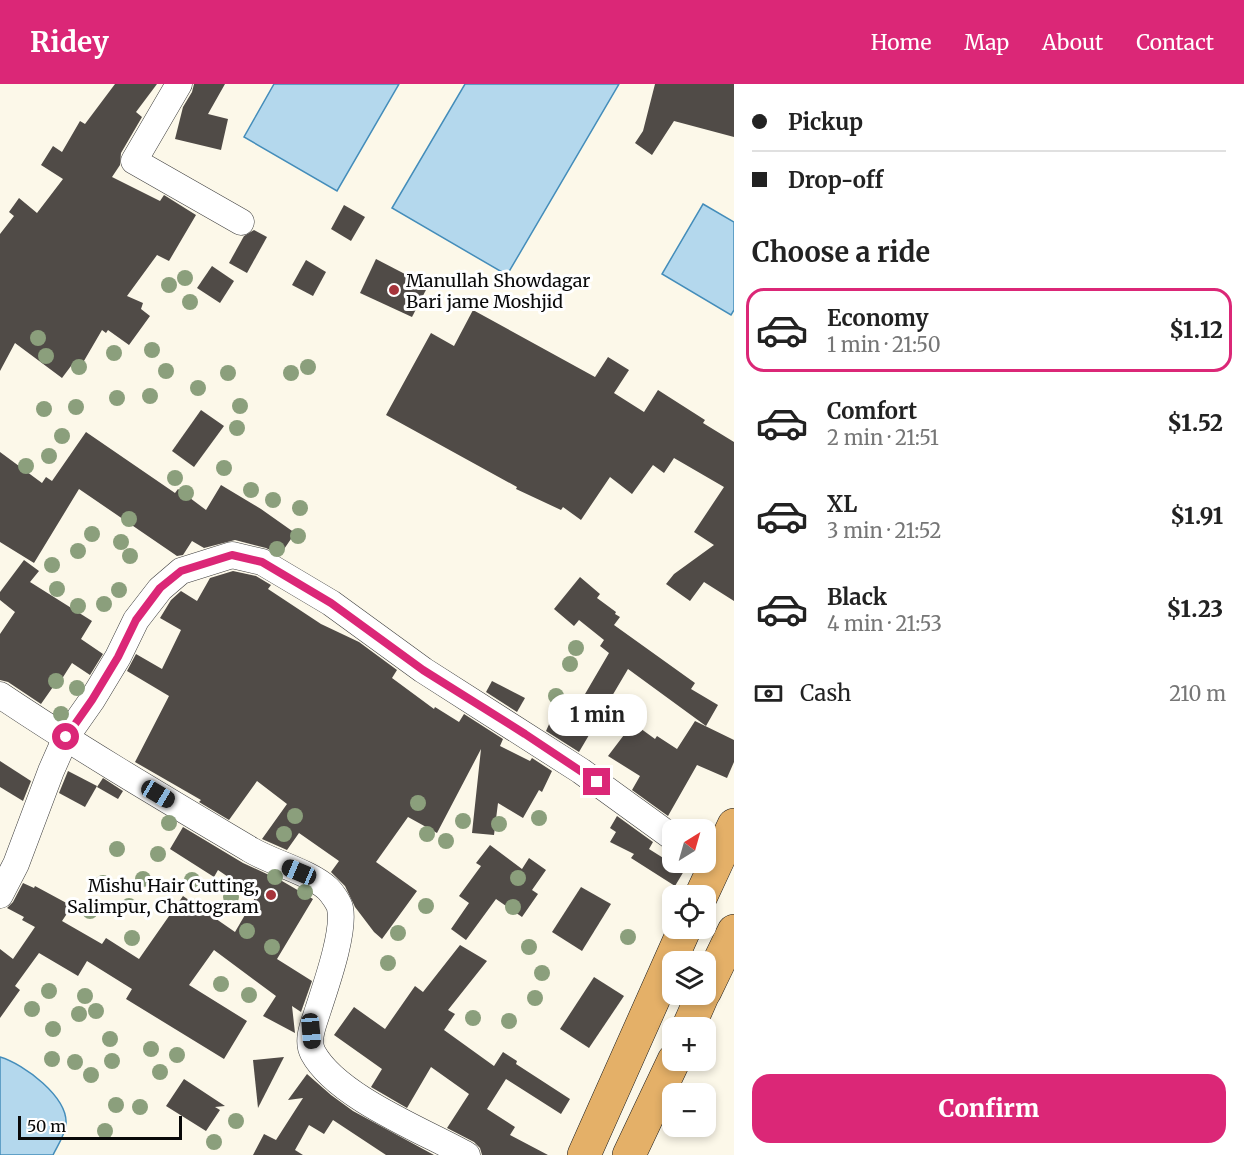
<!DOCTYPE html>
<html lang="en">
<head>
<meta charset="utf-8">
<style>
	:root { --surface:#fff; --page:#f2f2f2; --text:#222; --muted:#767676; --line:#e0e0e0; --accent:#db2777 }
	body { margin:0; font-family:Merriweather,serif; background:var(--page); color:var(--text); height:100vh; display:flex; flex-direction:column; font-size:22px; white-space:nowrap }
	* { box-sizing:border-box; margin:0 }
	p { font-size:20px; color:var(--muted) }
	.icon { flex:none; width:33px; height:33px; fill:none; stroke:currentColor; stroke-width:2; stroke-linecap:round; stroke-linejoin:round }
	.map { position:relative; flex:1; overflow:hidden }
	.side { display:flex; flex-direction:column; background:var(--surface); width:510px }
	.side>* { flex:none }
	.guide { display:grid; align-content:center; height:132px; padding:0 18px; background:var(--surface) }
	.needle { width:39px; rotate:37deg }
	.buttons { position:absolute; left:662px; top:735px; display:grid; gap:12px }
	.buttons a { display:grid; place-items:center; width:54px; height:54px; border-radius:12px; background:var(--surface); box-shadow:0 3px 9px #0003; font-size:30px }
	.scale { position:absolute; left:18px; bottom:15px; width:164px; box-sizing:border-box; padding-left:6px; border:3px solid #090909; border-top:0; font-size:16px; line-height:21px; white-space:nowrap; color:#090909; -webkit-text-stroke:4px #fff; paint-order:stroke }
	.end { position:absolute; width:27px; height:27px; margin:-14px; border:8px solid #db2777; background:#fff; box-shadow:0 0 0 3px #fff }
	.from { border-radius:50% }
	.bubble { position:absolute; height:42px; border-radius:18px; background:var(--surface); box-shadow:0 3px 9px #0003; font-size:20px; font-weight:800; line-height:42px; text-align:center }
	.car { position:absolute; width:18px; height:36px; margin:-18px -9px; border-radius:8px; box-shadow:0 0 4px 2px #0007; background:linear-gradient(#222 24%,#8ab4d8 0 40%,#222 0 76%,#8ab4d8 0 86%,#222 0) }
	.guide b { display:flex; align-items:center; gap:21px; height:57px; font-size:22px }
	.guide b+b { border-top:2px solid var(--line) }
	.guide i { width:15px; height:15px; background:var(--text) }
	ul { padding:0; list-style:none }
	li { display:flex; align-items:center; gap:18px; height:84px; margin:0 12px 9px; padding:0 6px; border:3px solid transparent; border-radius:18px }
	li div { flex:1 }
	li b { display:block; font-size:22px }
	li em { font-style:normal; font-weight:800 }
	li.selected { border-color:var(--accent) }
	li>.icon { width:54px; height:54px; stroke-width:1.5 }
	h2 { padding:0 18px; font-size:27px; line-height:72px }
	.pay { display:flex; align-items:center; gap:15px; height:66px; padding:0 18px; font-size:22px }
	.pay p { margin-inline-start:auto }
	.button { display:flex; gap:12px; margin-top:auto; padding:12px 18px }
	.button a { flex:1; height:69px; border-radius:18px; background:var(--accent); color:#fff; font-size:24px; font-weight:800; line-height:69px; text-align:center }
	header { display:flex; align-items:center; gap:36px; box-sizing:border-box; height:84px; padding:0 30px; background:var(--accent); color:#fff }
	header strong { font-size:28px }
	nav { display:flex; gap:33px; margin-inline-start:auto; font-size:21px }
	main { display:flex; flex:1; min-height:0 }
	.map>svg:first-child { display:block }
	.water { fill:#b4d8ed; stroke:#448dba; stroke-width:1.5 }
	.building { fill:#504b47 }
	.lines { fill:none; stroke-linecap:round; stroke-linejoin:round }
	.minor-casing { stroke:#3c3c3c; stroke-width:27 }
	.trunk-casing { stroke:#1a1a1a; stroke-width:34 }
	.minor { stroke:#fff; stroke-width:26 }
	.trunk { stroke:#e4b068; stroke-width:33 }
	.tree { fill:#8b9f7c }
	.route { stroke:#db2777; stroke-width:8 }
	.poi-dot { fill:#a6343b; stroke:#fff; stroke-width:2 }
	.labels { text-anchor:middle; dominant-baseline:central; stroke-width:6; stroke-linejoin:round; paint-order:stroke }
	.poi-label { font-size:18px; fill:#090909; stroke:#fff; text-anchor:start }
</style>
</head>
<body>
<header>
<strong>Ridey</strong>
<nav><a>Home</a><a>Map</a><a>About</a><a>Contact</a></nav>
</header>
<main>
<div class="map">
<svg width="734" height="1071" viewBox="0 0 734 1071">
	<rect width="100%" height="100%" fill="#fcf8e9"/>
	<g class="water">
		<polygon points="274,0 399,0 337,107 244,53"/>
		<polygon points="465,0 619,0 507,191 392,124"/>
		<polygon points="703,120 734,138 734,226 731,231 662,190"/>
		<path d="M0 973C24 980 68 1013 66 1040 65 1051 58 1061 53 1071H0Z"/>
	</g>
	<g class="building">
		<polygon points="115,0 157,0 136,28 142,33 121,69 120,81 112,93 160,117 164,111 196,131 169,177 157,171 127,212 143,219 141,225 150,232 129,261 108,246 106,249 102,246 81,282 74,278 62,294 15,259 0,287 0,150 14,132 9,128 19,114 37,129 63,95 41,81 53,62 62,68 80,37 85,40"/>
		<polygon points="194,0 225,0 208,30 228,35 221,66 175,55 183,23 192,8"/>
		<polygon points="655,0 734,0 734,53 674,37 652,71 635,59 643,47"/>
		<polygon points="344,121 365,133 351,157 331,145"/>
		<polygon points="254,146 267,153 247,189 229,179 244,152"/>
		<polygon points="376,175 428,202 412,233 360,209"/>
		<polygon points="306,176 326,188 313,212 292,201"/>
		<polygon points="212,182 234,197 220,219 197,204"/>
		<polygon points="473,226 595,293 608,273 629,286 614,309 644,328 658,306 705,336 703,339 734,358 734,517 704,498 690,517 666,500 674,490 714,461 694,448 724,403 674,374 664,389 653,381 632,410 610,393 581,436 563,423 561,426 516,405 517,403 386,331 431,249 454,262"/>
		<polygon points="201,326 224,342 194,383 172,367"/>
		<polygon points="86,348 175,409 178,405 206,426 221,401 261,425 295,449 280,471 266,464 235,456 204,464 192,457 183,471 177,472 79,405 34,479 0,458 0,368 42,399 46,393 52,397"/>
		<polygon points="24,476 39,487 30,498 92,537 81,555 103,570 90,591 72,579 58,601 55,600 41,620 8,598 0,596 0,550 15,528 0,516 0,508"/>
		<polygon points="233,487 256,492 271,501 268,505 321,540 359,558 397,586 392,594 434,625 435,623 459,638 464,630 503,655 500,662 530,677 532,674 552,687 542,708 539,706 523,734 498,719 494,751 472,749 481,665 437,749 408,733 376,778 417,807 382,855 374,848 355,823 345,802 331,788 339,777 299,749 287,766 262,755 287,720 257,697 229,736 199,718 201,716 135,678 169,612 127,587 136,570 162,585 181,546 160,534 171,516 181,507 197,517 210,494"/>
		<polygon points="580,493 600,510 597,514 616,528 615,530 620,533 614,541 695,599 691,605 718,621 706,642 628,585 579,668 546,647 550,638 564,646 609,569 600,562 604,556 579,536 574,542 554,525"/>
		<polygon points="492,597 525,614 517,628 486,608"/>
		<polygon points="695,637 734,656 734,678 727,694 697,681 668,732 632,706 640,692 608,672 633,639 655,655 657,652 677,665"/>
		<polygon points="0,677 31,697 23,717 0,703"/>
		<polygon points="68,687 97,702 85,723 59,709"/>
		<polygon points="103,694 123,707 118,715 97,703"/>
		<polygon points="617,732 653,758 649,765 684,787 675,802 631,774 634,770 610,758 616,748 610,744"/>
		<polygon points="183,743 243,779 282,797 313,815 277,875 312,897 301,928 292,922 295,949 263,932 276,912 214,866 189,901 247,937 224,975 126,915 132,905 87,877 78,892 39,869 15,902 20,906 0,934 0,865 13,875 35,843 22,836 24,833 7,824 13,818 23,799 34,804 35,802 72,822 62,837 102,860 106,854 139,875 183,812 235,848 256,812 218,786 214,793 170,765"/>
		<polygon points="490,761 522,785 529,774 546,786 532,806 538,810 522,833 496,815 466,856 451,845 469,819 459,812 481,782 476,779"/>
		<polygon points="581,803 611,820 582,867 552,848"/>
		<polygon points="460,861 487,877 448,926 455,930 444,946 494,982 503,968 517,977 516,980 570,1015 561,1030 506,995 487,1025 515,1043 510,1051 548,1071 482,1071 480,1064 474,1058 447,1044 469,1010 431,983 407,1024 371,1003 382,985 334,951 354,923 385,945 415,902 423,908"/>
		<polygon points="594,893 624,912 589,964 560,945"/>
		<polygon points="284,973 258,1024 253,976"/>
		<polygon points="307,990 331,1011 353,1027 434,1071 386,1071 333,1036 324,1050 309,1041 295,1066 303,1071 253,1071 264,1050 276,1056 303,1014 288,1016"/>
		<polygon points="184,995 225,1022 215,1023 220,1026 206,1047 166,1022"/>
	</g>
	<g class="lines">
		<defs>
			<g id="minor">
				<polyline points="179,0 134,77 241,138"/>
				<path d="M0 611C82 666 167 716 251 766 273 779 310 788 328 805 332 809 339 819 340 824 345 848 326 901 318 926 314 939 306 956 313 969 337 1013 424 1047 467 1071"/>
				<polyline points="0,811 16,780 51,687 66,653 92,616 118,573 136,536 160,505 181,487 232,471 262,478 331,519 423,586 581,687 672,753"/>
			</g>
			<g id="trunk">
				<polyline points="701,812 734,741"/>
				<polyline points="705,907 734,847"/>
				<polyline points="688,944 703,910"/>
				<polyline points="584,1071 685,844"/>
				<polyline points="629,1071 674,976"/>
			</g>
		</defs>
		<use href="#minor" class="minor-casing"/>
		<use href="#trunk" class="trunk-casing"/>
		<use href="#minor" class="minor"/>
		<use href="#trunk" class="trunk"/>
	</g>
	<g class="tree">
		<circle cx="185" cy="194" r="8"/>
		<circle cx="169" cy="201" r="8"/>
		<circle cx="190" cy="218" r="8"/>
		<circle cx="38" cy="254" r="8"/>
		<circle cx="152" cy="266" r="8"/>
		<circle cx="114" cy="269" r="8"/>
		<circle cx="46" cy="272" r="8"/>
		<circle cx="79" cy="283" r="8"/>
		<circle cx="308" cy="283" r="8"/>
		<circle cx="166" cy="287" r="8"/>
		<circle cx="228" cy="289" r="8"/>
		<circle cx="291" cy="289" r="8"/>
		<circle cx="198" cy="304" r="8"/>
		<circle cx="150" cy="312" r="8"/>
		<circle cx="117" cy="314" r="8"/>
		<circle cx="240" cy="322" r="8"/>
		<circle cx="76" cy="323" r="8"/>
		<circle cx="44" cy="325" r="8"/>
		<circle cx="237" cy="344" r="8"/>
		<circle cx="62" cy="352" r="8"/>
		<circle cx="49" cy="372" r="8"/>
		<circle cx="26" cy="382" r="8"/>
		<circle cx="224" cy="384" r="8"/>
		<circle cx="175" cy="394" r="8"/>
		<circle cx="251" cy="406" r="8"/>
		<circle cx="186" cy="409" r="8"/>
		<circle cx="273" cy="416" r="8"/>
		<circle cx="300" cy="424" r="8"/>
		<circle cx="129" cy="435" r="8"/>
		<circle cx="92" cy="450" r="8"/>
		<circle cx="298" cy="452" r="8"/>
		<circle cx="121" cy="458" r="8"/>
		<circle cx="277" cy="465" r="8"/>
		<circle cx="78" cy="467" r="8"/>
		<circle cx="130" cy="472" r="8"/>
		<circle cx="52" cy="481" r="8"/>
		<circle cx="57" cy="505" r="8"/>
		<circle cx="119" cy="506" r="8"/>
		<circle cx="104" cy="520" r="8"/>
		<circle cx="78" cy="522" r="8"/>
		<circle cx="576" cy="564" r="8"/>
		<circle cx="570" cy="580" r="8"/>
		<circle cx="56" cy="597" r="8"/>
		<circle cx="77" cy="604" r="8"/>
		<circle cx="556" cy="612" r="8"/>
		<circle cx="612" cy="619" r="8"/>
		<circle cx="61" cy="630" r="8"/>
		<circle cx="418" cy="719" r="8"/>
		<circle cx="295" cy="732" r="8"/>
		<circle cx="539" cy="734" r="8"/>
		<circle cx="463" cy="737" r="8"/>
		<circle cx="169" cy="739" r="8"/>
		<circle cx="499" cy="740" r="8"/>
		<circle cx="284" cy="750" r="8"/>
		<circle cx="427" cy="750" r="8"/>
		<circle cx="446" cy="757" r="8"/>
		<circle cx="117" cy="765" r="8"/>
		<circle cx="158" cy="770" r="8"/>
		<circle cx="275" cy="793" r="8"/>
		<circle cx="518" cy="794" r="8"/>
		<circle cx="143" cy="795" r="8"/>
		<circle cx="192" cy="796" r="8"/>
		<circle cx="103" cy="799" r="8"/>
		<circle cx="305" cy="808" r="8"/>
		<circle cx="231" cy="813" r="8"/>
		<circle cx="129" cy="822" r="8"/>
		<circle cx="426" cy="822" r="8"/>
		<circle cx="513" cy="823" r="8"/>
		<circle cx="90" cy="827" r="8"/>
		<circle cx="247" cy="847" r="8"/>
		<circle cx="398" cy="849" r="8"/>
		<circle cx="628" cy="853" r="8"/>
		<circle cx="132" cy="854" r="8"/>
		<circle cx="272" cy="863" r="8"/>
		<circle cx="529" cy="863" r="8"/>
		<circle cx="388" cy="879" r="8"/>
		<circle cx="542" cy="889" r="8"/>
		<circle cx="221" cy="900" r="8"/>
		<circle cx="49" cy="907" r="8"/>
		<circle cx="249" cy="911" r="8"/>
		<circle cx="85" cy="912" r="8"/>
		<circle cx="535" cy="914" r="8"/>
		<circle cx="32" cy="925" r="8"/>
		<circle cx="96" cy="927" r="8"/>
		<circle cx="79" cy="930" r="8"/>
		<circle cx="473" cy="934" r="8"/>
		<circle cx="509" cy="937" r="8"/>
		<circle cx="53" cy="945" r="8"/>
		<circle cx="110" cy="955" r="8"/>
		<circle cx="151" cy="965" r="8"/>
		<circle cx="177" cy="971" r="8"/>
		<circle cx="52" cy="975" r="8"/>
		<circle cx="112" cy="977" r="8"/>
		<circle cx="75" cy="978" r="8"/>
		<circle cx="160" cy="988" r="8"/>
		<circle cx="91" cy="991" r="8"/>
		<circle cx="116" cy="1021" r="8"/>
		<circle cx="140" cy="1023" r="8"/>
		<circle cx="236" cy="1037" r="8"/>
		<circle cx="105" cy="1047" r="8"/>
		<circle cx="214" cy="1058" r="8"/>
	</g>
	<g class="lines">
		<polyline class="route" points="66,653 92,616 118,573 136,536 160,504 181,487 232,471 262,478 331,519 423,586 525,650 597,698"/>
	</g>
	<g class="poi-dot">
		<circle cx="394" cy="206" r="6"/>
		<circle cx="271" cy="811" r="6"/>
	</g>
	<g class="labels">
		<g class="poi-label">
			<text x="406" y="196">Manullah Showdagar<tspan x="406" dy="21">Bari jame Moshjid</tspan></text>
			<text x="259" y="801" text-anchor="end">Mishu Hair Cutting,<tspan x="259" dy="21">Salimpur, Chattogram</tspan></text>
		</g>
	</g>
</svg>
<div class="buttons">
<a><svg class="needle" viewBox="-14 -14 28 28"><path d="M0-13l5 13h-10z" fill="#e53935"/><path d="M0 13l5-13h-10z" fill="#767676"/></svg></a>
<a><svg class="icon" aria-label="locate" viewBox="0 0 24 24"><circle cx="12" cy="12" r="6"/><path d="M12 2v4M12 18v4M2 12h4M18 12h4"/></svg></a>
<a><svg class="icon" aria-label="layers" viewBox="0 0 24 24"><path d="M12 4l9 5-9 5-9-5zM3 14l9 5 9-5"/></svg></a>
<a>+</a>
<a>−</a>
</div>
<div class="scale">50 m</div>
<i class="end from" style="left:66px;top:653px"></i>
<i class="end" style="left:597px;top:698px"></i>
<div class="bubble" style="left:548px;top:610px;width:99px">1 min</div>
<i class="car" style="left:158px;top:710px;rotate:121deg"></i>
<i class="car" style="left:299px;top:788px;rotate:293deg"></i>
<i class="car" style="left:311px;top:947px;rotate:175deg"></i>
</div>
<section class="side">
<div class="guide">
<b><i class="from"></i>Pickup</b>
<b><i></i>Drop-off</b>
</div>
<h2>Choose a ride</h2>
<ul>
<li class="selected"><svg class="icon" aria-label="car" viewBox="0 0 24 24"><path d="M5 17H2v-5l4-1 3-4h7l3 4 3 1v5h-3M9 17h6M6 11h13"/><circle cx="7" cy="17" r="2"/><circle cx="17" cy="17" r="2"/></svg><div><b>Economy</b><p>1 min · 21:50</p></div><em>$1.12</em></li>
<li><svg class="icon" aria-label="car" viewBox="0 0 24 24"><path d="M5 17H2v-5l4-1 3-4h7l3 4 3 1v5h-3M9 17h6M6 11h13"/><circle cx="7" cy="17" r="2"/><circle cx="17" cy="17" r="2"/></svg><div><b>Comfort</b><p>2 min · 21:51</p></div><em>$1.52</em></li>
<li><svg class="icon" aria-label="car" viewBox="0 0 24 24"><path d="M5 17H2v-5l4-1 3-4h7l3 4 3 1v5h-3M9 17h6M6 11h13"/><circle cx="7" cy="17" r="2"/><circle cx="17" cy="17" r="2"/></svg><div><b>XL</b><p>3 min · 21:52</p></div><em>$1.91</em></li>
<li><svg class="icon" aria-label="car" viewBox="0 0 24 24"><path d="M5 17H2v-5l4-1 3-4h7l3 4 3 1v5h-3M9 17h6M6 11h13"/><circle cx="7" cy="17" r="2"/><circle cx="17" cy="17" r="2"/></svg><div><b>Black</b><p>4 min · 21:53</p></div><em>$1.23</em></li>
</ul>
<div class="pay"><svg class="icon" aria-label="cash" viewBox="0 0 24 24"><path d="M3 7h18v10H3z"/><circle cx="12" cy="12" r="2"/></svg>Cash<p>210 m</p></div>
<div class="button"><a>Confirm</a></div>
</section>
</main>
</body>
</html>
